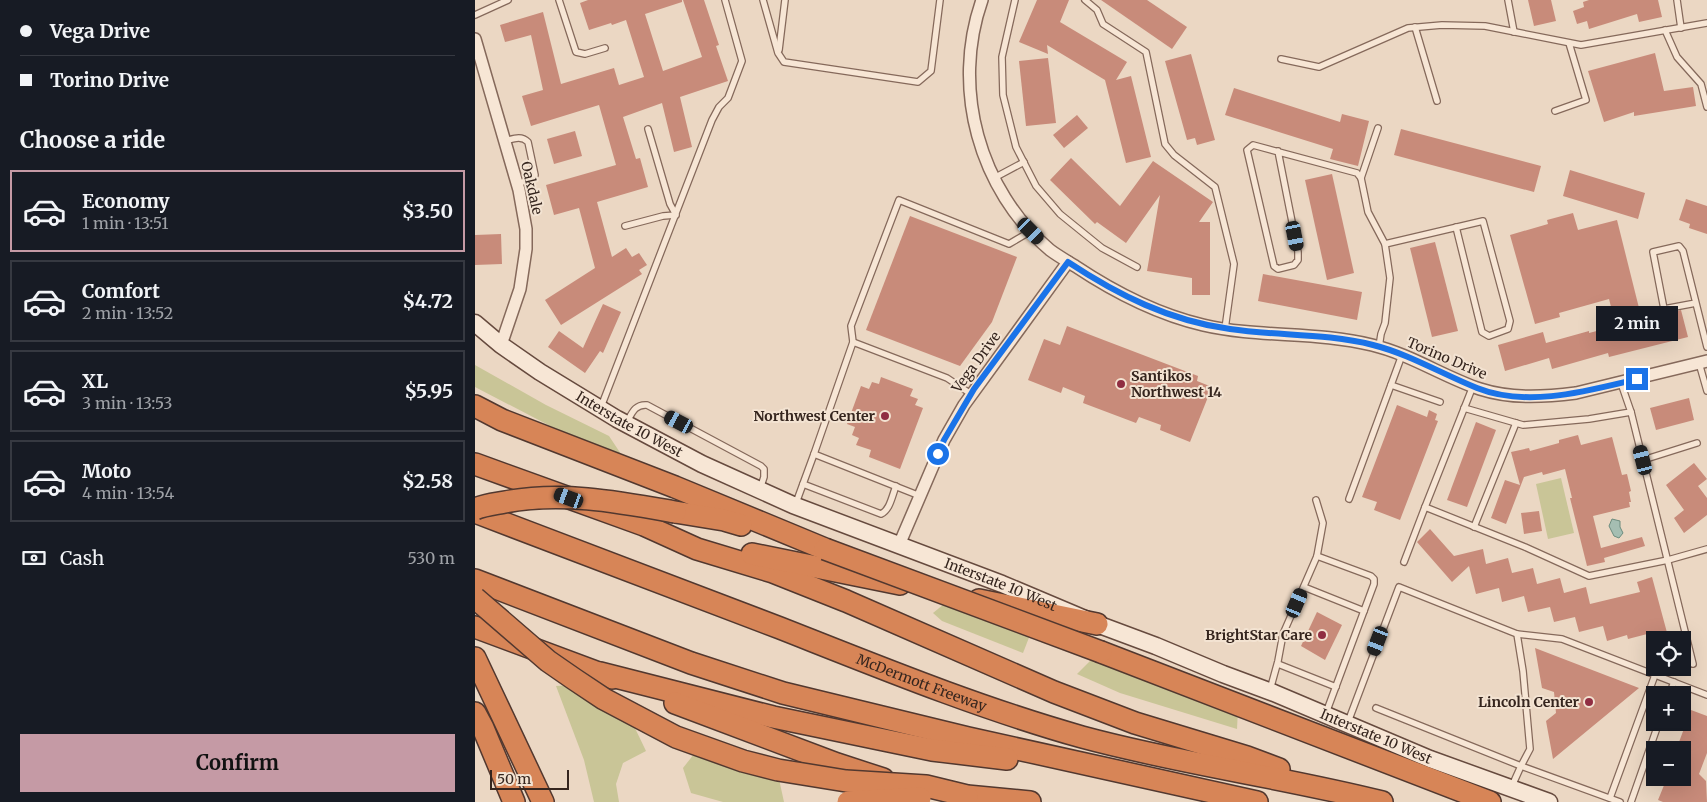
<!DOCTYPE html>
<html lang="en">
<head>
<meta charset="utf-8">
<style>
	:root { --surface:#171b24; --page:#242831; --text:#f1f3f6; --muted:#9ea1a6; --line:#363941; --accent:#c59aa5 }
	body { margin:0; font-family:Merriweather,serif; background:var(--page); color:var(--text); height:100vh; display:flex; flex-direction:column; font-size:19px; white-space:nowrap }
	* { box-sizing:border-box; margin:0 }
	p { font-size:16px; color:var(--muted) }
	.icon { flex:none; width:28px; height:28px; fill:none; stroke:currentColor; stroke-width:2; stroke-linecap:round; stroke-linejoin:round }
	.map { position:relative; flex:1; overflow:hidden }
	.sheet { display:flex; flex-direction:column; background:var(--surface); width:475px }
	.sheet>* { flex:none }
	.top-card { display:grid; align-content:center; height:110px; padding:0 20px; background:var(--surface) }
	.fabs { position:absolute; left:1171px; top:631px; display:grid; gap:10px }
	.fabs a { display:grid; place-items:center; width:45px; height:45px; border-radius:0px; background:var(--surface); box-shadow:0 5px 20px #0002; font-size:25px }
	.scale { position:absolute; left:15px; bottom:12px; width:79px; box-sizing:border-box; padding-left:5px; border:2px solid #35251e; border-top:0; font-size:14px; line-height:18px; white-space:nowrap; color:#35251e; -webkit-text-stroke:4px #f3e3d2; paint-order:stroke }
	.end { position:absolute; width:22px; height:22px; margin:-11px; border:6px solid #1a73e8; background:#fff; box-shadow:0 0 0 2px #fff }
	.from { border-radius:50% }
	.bubble { position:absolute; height:35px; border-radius:0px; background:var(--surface); box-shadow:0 5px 20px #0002; font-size:16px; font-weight:700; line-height:35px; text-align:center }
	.car { position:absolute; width:15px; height:30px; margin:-15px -8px; border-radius:6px; box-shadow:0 0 4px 1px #0007; background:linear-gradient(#222 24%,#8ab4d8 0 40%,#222 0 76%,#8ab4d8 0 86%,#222 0) }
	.top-card b { display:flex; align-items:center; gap:18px; height:48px; font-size:19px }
	.top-card b+b { border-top:1px solid var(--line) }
	.top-card i { width:12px; height:12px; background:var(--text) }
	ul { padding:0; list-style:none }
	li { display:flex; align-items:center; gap:15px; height:82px; margin:0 10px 8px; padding:0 10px; border:2px solid var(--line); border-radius:0px }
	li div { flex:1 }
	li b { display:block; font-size:19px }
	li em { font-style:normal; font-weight:700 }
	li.current { border-color:var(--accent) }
	li>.icon { width:45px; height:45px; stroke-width:1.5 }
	h2 { padding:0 20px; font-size:22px; line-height:60px }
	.pay { display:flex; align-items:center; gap:12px; height:55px; padding:0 20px; font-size:19px }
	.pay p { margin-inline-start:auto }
	.button { display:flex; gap:10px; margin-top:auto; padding:10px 20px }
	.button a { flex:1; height:58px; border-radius:0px; background:var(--accent); color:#111; font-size:20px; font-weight:700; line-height:58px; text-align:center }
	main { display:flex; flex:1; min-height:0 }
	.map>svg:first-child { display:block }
	.green { fill:#c9c597 }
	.water { fill:#a5beb2; stroke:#6c8c7e }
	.building { fill:#c88b7a }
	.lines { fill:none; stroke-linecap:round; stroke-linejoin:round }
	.service-casing { stroke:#85695b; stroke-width:8 }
	.minor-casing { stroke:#85695b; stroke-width:14 }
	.secondary-casing { stroke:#664a3e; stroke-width:19 }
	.motorway-casing { stroke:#52382f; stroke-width:24 }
	.service { stroke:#f7e6d5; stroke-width:5.5 }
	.minor { stroke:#f7e6d5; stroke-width:11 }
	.secondary { stroke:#f7e6d5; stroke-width:16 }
	.motorway { stroke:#d78557; stroke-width:21 }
	.motorway-bridge-casing { stroke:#52382f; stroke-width:24; stroke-linecap:butt }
	.motorway-bridge { stroke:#d78557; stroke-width:21 }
	.route { stroke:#1a73e8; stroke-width:6 }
	.poi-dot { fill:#902e42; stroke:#f3e3d2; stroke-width:2 }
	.labels { text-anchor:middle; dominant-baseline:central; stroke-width:4; stroke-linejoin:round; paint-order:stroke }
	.street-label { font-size:14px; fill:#35251e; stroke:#f3e3d2 }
	.poi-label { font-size:14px; font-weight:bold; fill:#35251e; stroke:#f3e3d2; text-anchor:end }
</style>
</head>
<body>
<main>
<section class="sheet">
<div class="top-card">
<b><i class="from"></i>Vega Drive</b>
<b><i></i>Torino Drive</b>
</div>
<h2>Choose a ride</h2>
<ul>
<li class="current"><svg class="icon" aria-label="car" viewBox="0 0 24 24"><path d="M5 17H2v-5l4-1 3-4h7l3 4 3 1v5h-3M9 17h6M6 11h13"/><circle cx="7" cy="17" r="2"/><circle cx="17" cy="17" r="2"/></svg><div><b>Economy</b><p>1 min · 13:51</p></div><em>$3.50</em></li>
<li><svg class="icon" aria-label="car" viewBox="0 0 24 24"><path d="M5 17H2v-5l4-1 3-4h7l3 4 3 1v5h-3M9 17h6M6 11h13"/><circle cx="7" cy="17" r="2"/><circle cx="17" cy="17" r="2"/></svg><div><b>Comfort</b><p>2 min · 13:52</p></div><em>$4.72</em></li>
<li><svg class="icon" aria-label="car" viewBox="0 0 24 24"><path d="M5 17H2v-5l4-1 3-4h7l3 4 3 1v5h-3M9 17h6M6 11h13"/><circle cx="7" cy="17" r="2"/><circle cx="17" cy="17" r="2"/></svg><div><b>XL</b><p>3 min · 13:53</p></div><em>$5.95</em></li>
<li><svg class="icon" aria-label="car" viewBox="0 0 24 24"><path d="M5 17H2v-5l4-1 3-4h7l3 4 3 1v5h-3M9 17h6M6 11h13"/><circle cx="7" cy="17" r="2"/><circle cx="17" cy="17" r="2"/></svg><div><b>Moto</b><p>4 min · 13:54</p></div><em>$2.58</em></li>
</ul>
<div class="pay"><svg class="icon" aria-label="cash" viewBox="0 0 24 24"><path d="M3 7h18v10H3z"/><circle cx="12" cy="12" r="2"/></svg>Cash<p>530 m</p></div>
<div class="button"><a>Confirm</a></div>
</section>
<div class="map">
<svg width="1232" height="802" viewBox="0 0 1232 802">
	<rect width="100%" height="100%" fill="#ebd7c3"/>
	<g class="green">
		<polygon points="0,365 71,405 134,436 146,454 81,429 0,387"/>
		<polygon points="1086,478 1099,533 1073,539 1061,484"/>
		<polygon points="474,600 555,635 548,653 467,621 458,613"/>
		<polygon points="620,656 763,709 762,729 645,693 602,674"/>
		<polygon points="97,685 158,724 171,751 148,763 141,784 144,802 119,802 109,760 81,686"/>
		<polygon points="219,754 304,779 309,802 248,802 216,793 208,768"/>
	</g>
	<polygon class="water" points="1137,519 1145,521 1145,527 1148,533 1144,538 1139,536 1134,526"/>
	<g class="building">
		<polygon points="113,0 207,0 207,2 170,14 188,71 227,57 208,0 229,0 244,45 241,46 253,81 205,97 217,147 199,152 187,103 148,117 161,159 165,158 173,187 122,202 137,257 151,248 157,257 164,253 172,265 164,270 167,274 86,325 70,300 120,268 104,208 79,215 71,185 141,165 124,105 56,126 47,96 68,90 56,35 30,42 25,25 68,12 86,84 139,68 144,85 169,77 151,20 137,25 136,23 114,30 105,3"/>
		<polygon points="562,0 594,0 585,22 652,62 641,80 656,76 676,157 651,163 630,80 572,45 573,54 544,42"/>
		<polygon points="626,0 672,0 712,27 697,49"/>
		<polygon points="1053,0 1076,0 1081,21 1059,26"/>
		<polygon points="1114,0 1183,0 1187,17 1164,22 1162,14 1114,29 1112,21 1102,24 1098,11 1109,7 1108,2"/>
		<polygon points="1180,53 1189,91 1218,87 1221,106 1159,116 1159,112 1129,122 1113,71"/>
		<polygon points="716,54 740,140 722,145 720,138 712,140 690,61"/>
		<polygon points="573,58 581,123 551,126 544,61"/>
		<polygon points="759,88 865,122 867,114 894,121 883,166 855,159 858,149 750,115"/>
		<polygon points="602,115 613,128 589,148 578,135"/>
		<polygon points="926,129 1066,166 1059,192 919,155"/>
		<polygon points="100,131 107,156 79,164 72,139"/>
		<polygon points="596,158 645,206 678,161 738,202 724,222 735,222 735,295 717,295 717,278 672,271 685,195 651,243 622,222 620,224 575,180"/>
		<polygon points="1095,170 1170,193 1163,219 1088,196"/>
		<polygon points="857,174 879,273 852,280 830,180"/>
		<polygon points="1211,199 1232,206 1232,234 1214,228 1215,224 1204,220"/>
		<polygon points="1098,213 1103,230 1142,220 1167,320 1206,310 1213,337 1134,357 1133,353 1077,369 1074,358 1030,371 1023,345 1068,332 1071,343 1114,331 1114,333 1141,326 1134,299 1084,313 1085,317 1060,324 1035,235 1073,224 1072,220"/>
		<polygon points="435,216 542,257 517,322 485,366 391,330"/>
		<polygon points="26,234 27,264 0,265 0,235"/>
		<polygon points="960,242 983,331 957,337 935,248"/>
		<polygon points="788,274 887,292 882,320 783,301"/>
		<polygon points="128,304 146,312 128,353 125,351 110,373 73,347 84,331 108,348"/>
		<polygon points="592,326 723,376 722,381 737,387 715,442 685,430 686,425 664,417 661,423 608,403 610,396 588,387 586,393 553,380 569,339 585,345"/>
		<polygon points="406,377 438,389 435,396 443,399 440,405 448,408 425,469 394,457 396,450 381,445 384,438 377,435 380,427 372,424 386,386 394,389 397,382 404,384"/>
		<polygon points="1214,398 1219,420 1181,430 1175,408"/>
		<polygon points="922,405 952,417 954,410 962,414 960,420 963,421 925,520 899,510 902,502 887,497"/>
		<polygon points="1001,422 1021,430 992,507 972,500"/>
		<polygon points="1103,435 1106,445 1137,437 1147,475 1152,474 1156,491 1154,492 1156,502 1154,502 1155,507 1118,516 1126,548 1167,537 1170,546 1129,558 1130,562 1112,566 1095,498 1097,498 1090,469 1068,475 1067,472 1049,477 1031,524 1016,518 1030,480 1045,485 1036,452 1054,448 1055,451 1084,443 1084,440"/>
		<polygon points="1219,463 1232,479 1223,486 1232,498 1232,515 1209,533 1199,518 1209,510 1191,485"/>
		<polygon points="1064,511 1067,531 1049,534 1046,513"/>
		<polygon points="955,529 979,556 1008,549 1011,564 1033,558 1037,573 1058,568 1062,584 1085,578 1089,593 1111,587 1115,604 1165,592 1162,582 1177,577 1194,640 1178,640 1176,633 1153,639 1152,635 1132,641 1128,626 1104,632 1100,617 1079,622 1075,607 1053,612 1049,596 1027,602 1024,588 1001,594 994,566 977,582 942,542"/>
		<polygon points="842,612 867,625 850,660 826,646"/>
		<polygon points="1060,648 1164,688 1078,759 1071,721 1081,713 1079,692 1067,688"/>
		<polygon points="1216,710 1232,716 1232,753 1224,774 1231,781 1232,802 1188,802 1183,800 1192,778 1208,778 1208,750 1201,750"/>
	</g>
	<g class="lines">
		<defs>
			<g id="service">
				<polyline points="84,0 101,52 110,54 130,48"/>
				<polyline points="288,0 303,53 309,62 443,82 456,71 465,0"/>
				<polyline points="540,0 527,57 528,95 541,147 561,186 585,214 627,248 662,267"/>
				<polyline points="610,0 622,10 628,24 671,52 690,144 699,155 740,187 759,264 750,329"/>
				<polyline points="1033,0 1039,32"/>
				<polyline points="1202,0 1206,28"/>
				<polyline points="0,15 33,0"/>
				<polyline points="940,27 962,101"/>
				<polyline points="1190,30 1202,57 1226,84 1232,107"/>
				<polyline points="304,50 310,0"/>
				<polyline points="806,59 844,67 933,28 967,25 1010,26 1106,45 1232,23"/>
				<polyline points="1080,111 1111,100 1094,43"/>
				<path d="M30 141C38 139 46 135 53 142L60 175 56 179 42 184"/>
				<polyline points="803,151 823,252 823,260 819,265 803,269 799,266 772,150 778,145 882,173 886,178 893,212 910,244"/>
				<polyline points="519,178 549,162"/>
				<polyline points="886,178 903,128"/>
				<polyline points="150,226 188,216 201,215 195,204 173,129"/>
				<polyline points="1221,303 1189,309 1178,252 1204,246 1208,251 1232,347"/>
				<polyline points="378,342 376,326 424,200 534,244 556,231"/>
				<polyline points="904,347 906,334 910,323 915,278 910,244 1008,221 1035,321 1033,329 1014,336 1007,332 981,227"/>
				<polyline points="1224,363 1232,391"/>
				<polyline points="916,385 965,402"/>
				<polyline points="126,407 237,120 244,107 253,98 267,61 250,0"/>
				<polyline points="989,408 1048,425 1114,419 1156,412 1146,383"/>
				<polyline points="1156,412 1218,664"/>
				<path d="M152 422C157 413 160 404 172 405L286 466 289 469V477L285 489"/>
				<polyline points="1168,460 1222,443"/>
				<path d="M328 484 406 514C415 510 417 496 421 486"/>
				<polyline points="445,496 339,454 378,342 472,378 496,394"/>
				<polyline points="874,499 927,355"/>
				<polyline points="321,503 339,454"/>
				<polyline points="950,507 998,386"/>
				<polyline points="999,527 1041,423"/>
				<polyline points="842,556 896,576 899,579 899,584 851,713"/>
				<polyline points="929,562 950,507 1050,547 1114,576 1193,560 1232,549"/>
				<polyline points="829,587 889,611"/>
				<polyline points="1042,634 1087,639 1232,695"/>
				<polyline points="803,664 861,687"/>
				<polyline points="795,690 803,661 808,634 842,556 848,523 841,500"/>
				<polyline points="1194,695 1199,682"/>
				<polyline points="873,722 924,587 1042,634 1048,671 1055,749 1046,766 901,708"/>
				<polyline points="1037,786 1046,766 1145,802"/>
				<polyline points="1135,798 1180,675"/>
				<polyline points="1156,802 1184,722"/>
			</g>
			<g id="minor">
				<path d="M507 0C476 88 504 190 575 250 583 256 592 261 600 266 639 292 681 314 728 325 783 338 842 331 897 345 935 354 969 377 1005 389 1036 399 1069 397 1101 393L1232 361"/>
				<polyline points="0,39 44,190 51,229 51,249 45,289 26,345"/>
				<polyline points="424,545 469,440 489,405 593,262"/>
			</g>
			<g id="secondary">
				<path id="s1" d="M0 323 26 345 65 372 142 419 227 464 318 505 527 584 622 624 681 646 748 674 799 693 955 759 1074 802"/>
			</g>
			<g id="motorway">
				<polyline points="0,406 27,420 200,487 350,549"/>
				<polyline points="0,464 169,525 222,549 298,572 371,601 579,692 660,723 772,757 804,769"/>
				<path id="s2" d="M0 512C102 551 204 589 305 628 404 667 504 708 607 737 706 764 808 777 907 802"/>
				<polyline points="200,512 249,520 266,525"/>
				<polyline points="277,554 425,584"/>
				<polyline points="0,580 216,663 308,693 493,738 782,802"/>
				<polyline points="504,600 622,624"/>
				<polyline points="0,627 137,678"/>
				<polyline points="626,652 1015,802"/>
				<polyline points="0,658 68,802"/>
				<polyline points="125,673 298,717 457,750 532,759"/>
				<polyline points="200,703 362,764 408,779"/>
				<polyline points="0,713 8,728 39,802"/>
				<polyline points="492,796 555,802"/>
			</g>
		</defs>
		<use href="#service" class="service-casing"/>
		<use href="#minor" class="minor-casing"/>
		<use href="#secondary" class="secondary-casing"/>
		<use href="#motorway" class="motorway-casing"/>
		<use href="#service" class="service"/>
		<use href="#minor" class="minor"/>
		<use href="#secondary" class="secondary"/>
		<use href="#motorway" class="motorway"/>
		<defs>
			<g id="motorway-bridge">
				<path d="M0 509C9 505 20 504 30 502 87 491 144 502 200 512"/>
				<polyline points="350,549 626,652"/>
				<polyline points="0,598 73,661 99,679 129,699 201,737 268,761 303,770 371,781 451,786 492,796"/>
				<polyline points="373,802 445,798"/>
			</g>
		</defs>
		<use href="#motorway-bridge" class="motorway-bridge-casing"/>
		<use href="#motorway-bridge" class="motorway-bridge"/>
	</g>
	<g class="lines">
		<path class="route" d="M463 454 469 440 499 389 593 262C643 295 695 321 755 329 802 336 851 333 898 345 934 354 967 374 1002 388 1052 408 1112 391 1162 379"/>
	</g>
	<g class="poi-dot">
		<circle cx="646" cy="384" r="5"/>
		<circle cx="410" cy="416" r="5"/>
		<circle cx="847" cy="635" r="5"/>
		<circle cx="1114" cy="702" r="5"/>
	</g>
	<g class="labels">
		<g class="street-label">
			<text transform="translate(57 188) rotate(77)">Oakdale</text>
			<text transform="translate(972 358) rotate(23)">Torino Drive</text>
			<text transform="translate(501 362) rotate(-54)">Vega Drive</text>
			<text stroke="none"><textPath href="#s1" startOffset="185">Interstate 10 West</textPath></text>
			<text stroke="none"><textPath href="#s1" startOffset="590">Interstate 10 West</textPath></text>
			<text stroke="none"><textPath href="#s2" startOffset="478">McDermott Freeway</textPath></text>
			<text stroke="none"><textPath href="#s1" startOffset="995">Interstate 10 West</textPath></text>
		</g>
		<g class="poi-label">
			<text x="656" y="376" text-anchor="start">Santikos<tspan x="656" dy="16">Northwest 14</tspan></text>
			<text x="400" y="416">Northwest Center</text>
			<text x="837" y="635">BrightStar Care</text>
			<text x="1104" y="702">Lincoln Center</text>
		</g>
	</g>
</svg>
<div class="fabs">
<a><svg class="icon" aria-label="locate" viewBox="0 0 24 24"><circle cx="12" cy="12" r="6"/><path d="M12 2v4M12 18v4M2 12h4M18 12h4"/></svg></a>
<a>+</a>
<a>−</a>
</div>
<div class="scale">50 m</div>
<i class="end from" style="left:463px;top:454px"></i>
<i class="end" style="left:1162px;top:379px"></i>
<div class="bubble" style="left:1121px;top:306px;width:82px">2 min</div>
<i class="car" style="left:556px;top:231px;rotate:135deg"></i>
<i class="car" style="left:820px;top:236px;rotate:169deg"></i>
<i class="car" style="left:204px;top:422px;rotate:298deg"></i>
<i class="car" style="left:1168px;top:460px;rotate:346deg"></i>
<i class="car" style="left:94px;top:498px;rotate:290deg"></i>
<i class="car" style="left:822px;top:603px;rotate:23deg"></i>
<i class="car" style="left:903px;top:641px;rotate:201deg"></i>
</div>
</main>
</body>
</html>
